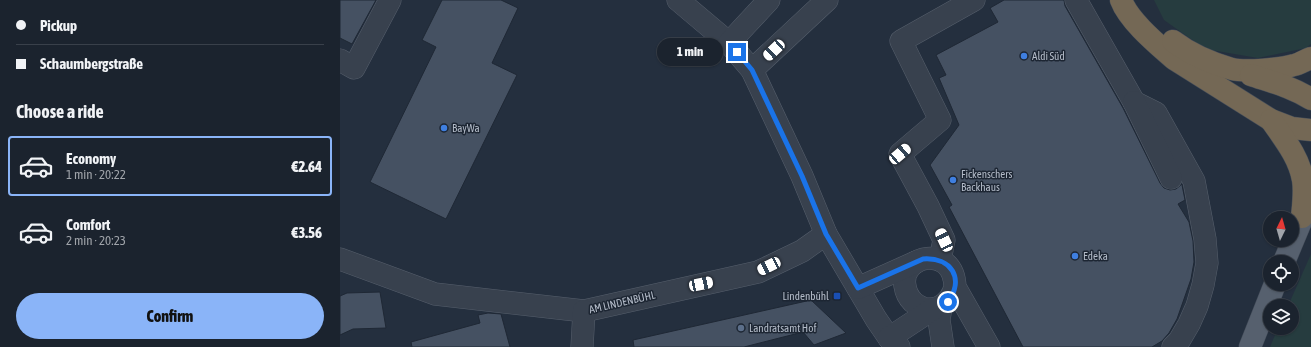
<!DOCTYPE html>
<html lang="en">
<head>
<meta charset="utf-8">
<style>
	:root { --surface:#1b232e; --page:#282f3a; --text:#f1f3f6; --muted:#a0a4aa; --line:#39404a; --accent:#8ab4f8 }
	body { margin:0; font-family:"Asap Condensed",sans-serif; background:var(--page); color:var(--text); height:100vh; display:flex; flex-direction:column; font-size:15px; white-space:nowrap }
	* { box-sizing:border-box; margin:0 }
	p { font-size:13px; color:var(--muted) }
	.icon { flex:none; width:22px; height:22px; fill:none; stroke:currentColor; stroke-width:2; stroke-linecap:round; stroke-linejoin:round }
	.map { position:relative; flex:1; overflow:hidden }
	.side { display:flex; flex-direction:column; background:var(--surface); width:340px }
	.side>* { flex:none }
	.hud { display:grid; align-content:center; height:88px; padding:0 16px; background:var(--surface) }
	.needle { width:26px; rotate:5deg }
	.fabs { position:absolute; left:923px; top:211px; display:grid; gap:8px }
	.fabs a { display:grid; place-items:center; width:36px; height:36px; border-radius:50%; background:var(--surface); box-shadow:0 1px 3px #0004,0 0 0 1px var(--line); font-size:20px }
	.end { position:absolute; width:18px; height:18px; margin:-9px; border:5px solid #1a73e8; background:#fff; box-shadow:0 0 0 2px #fff }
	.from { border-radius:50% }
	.bubble { position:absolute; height:28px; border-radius:14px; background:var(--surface); box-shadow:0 1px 3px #0004,0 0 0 1px var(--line); font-size:13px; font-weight:800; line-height:28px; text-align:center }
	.car { position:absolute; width:12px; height:24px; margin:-12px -6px; border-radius:5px; box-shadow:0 0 3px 1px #0007; background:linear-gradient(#fff 24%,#345 0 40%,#fff 0 76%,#345 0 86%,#fff 0) }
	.hud b { display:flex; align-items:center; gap:14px; height:38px; font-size:15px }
	.hud b+b { border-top:1px solid var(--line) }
	.hud i { width:10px; height:10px; background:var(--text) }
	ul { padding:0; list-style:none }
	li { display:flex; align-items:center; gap:12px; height:60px; margin:0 8px 6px; padding:0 8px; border:2px solid transparent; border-radius:4px }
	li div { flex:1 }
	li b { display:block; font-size:15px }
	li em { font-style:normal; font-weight:800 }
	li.current { border-color:var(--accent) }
	li>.icon { width:36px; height:36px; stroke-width:1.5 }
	h2 { padding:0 16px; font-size:18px; line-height:48px }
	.cta { display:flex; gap:8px; margin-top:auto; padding:8px 16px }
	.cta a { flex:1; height:46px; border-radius:24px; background:var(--accent); color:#111; font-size:16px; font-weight:800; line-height:46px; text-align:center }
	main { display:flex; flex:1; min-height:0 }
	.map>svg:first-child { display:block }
	.green { fill:#263c3f }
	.building { fill:#455162; stroke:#1f2835 }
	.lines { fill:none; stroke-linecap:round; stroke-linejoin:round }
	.minor-casing { stroke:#565f6c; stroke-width:23 }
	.major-casing { stroke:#414a57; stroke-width:23 }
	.highway-casing { stroke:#434c59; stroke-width:23 }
	.minor { stroke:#38414e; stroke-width:22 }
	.major { stroke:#56606e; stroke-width:22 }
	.highway { stroke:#746855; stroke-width:22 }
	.route { stroke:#1a73e8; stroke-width:5 }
	.shop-dot { fill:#3f7fe0; stroke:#1d2633; stroke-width:1.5 }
	.transit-dot { fill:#1a4fb4; stroke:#1d2633; stroke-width:1.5 }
	.service-dot { fill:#5c6f8a; stroke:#1d2633; stroke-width:1.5 }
	.labels { text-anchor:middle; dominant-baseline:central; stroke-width:3; stroke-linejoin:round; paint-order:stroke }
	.poi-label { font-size:11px; fill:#b4bcc9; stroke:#1d2633; text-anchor:start }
	.street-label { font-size:11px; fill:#b4bcc9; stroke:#1d2633 }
</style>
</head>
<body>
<main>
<section class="side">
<div class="hud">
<b><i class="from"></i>Pickup</b>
<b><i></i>Schaumbergstraße</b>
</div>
<h2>Choose a ride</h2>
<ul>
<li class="current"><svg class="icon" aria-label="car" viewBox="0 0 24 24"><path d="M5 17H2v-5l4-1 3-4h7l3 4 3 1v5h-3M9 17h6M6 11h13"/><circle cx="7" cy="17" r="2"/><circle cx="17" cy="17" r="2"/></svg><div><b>Economy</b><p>1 min · 20:22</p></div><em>€2.64</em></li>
<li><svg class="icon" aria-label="car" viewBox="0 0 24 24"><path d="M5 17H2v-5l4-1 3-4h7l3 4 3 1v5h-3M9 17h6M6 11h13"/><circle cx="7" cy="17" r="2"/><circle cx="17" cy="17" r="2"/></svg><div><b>Comfort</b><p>2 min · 20:23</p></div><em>€3.56</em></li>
</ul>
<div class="cta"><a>Confirm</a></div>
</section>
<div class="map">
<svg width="971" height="347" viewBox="0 0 971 347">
	<rect width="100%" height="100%" fill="#242f3e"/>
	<g class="green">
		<polygon points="814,0 971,0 971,44 966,48 918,58 865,49 824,20"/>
		<polygon points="971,254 971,347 930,347 938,328 952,328 952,306 948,306"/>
	</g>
	<g class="building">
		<polygon points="0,0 36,0 12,44 0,38"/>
		<polygon points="102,0 161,0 178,8 152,63 177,75 106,219 30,182 96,47 82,40"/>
		<polygon points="664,0 724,0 725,6 783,108 820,183 824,188 830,190 836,189 842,184 842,185 845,200 838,204 849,222 853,241 854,262 851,279 837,319 829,333 822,341 812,347 683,347 609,207 612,205 590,165 619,125 599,78 606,75 596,55 658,22 650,8"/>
		<polygon points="40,292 46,328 13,329 0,335 0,296 7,293"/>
		<polygon points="471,300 506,333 474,345 463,332 404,347 294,347 293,340"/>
		<polygon points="148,313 161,314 170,347 72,347 71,342 140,323 138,315"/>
	</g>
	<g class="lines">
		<defs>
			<g id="minor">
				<polyline points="338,0 389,43 412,70 462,176 486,234 536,319 549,338 559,347"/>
				<polyline points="736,0 794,102 816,113 854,181 865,239 867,263 863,285 857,306 849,324 839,341 833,347"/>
				<polyline points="389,43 429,0"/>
				<polyline points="0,60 14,68 50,0"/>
				<polyline points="412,70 487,0"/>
				<polyline points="794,102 831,178"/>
				<polyline points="0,259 95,294 244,311 418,272 462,251 486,234"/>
				<polyline points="600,260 604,240 588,206 560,154 600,120 561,41 634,0"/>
				<path d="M615 287C610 306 590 317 573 302 569 298 566 293 565 286 559 255 614 243 615 287L649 347"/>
				<polyline points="518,288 576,262"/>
				<polyline points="601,307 599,320 603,347"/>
				<polyline points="549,338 593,309"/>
				<polyline points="242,347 244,311"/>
			</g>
			<g id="major">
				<polyline points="944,262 970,200"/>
				<polyline points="910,347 935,284"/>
			</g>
			<g id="highway">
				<path d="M781 0C789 21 817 44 834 59L931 120 952 128 971 130"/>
				<path d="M833 41C850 54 871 63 892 69 905 72 941 69 954 65 960 64 965 60 971 58"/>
				<path d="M911 75C932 82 952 87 971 99"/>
				<path d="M931 120C944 139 959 157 963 180 965 192 963 205 962 217"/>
			</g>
		</defs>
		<use href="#minor" class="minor-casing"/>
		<use href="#major" class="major-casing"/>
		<use href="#highway" class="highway-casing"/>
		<use href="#minor" class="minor"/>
		<use href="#major" class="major"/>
		<use href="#highway" class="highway"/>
	</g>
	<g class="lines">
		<path class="route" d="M397 52 412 70 462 176 486 234 518 288 583 259C611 257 625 278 608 302"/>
	</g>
	<g class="shop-dot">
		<circle cx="684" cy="56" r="4"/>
		<circle cx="104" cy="128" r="4"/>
		<circle cx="613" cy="180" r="4"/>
		<circle cx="735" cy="256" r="4"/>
	</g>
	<rect class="transit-dot" x="493" y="292" width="8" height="8" rx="2"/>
	<circle class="service-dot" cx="401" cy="328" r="4"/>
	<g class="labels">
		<g class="poi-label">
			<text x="692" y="56">Aldi Süd</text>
			<text x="112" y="128">BayWa</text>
			<text x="621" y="174">Fickenschers<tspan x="621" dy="13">Backhaus</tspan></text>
			<text x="743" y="256">Edeka</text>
			<text x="489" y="296" text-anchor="end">Lindenbühl</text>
			<text x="409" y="328">Landratsamt Hof</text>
		</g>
		<g class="street-label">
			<text transform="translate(282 302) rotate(-13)">AM LINDENBÜHL</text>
		</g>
	</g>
</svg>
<div class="fabs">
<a><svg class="needle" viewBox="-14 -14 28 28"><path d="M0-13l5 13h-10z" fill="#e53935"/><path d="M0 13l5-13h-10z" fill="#a0a4aa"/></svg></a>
<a><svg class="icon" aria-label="locate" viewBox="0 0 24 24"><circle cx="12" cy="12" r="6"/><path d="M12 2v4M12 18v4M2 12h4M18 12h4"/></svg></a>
<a><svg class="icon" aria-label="layers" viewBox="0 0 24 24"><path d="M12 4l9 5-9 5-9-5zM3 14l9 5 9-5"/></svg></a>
</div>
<i class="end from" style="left:608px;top:302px"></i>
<i class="end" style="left:397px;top:52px"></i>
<div class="bubble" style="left:317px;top:38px;width:66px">1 min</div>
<i class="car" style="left:434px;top:50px;rotate:227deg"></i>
<i class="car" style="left:560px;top:154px;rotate:49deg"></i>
<i class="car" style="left:604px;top:240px;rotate:335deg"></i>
<i class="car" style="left:429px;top:266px;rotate:244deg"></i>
<i class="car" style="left:361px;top:284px;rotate:78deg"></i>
</div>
</main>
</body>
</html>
